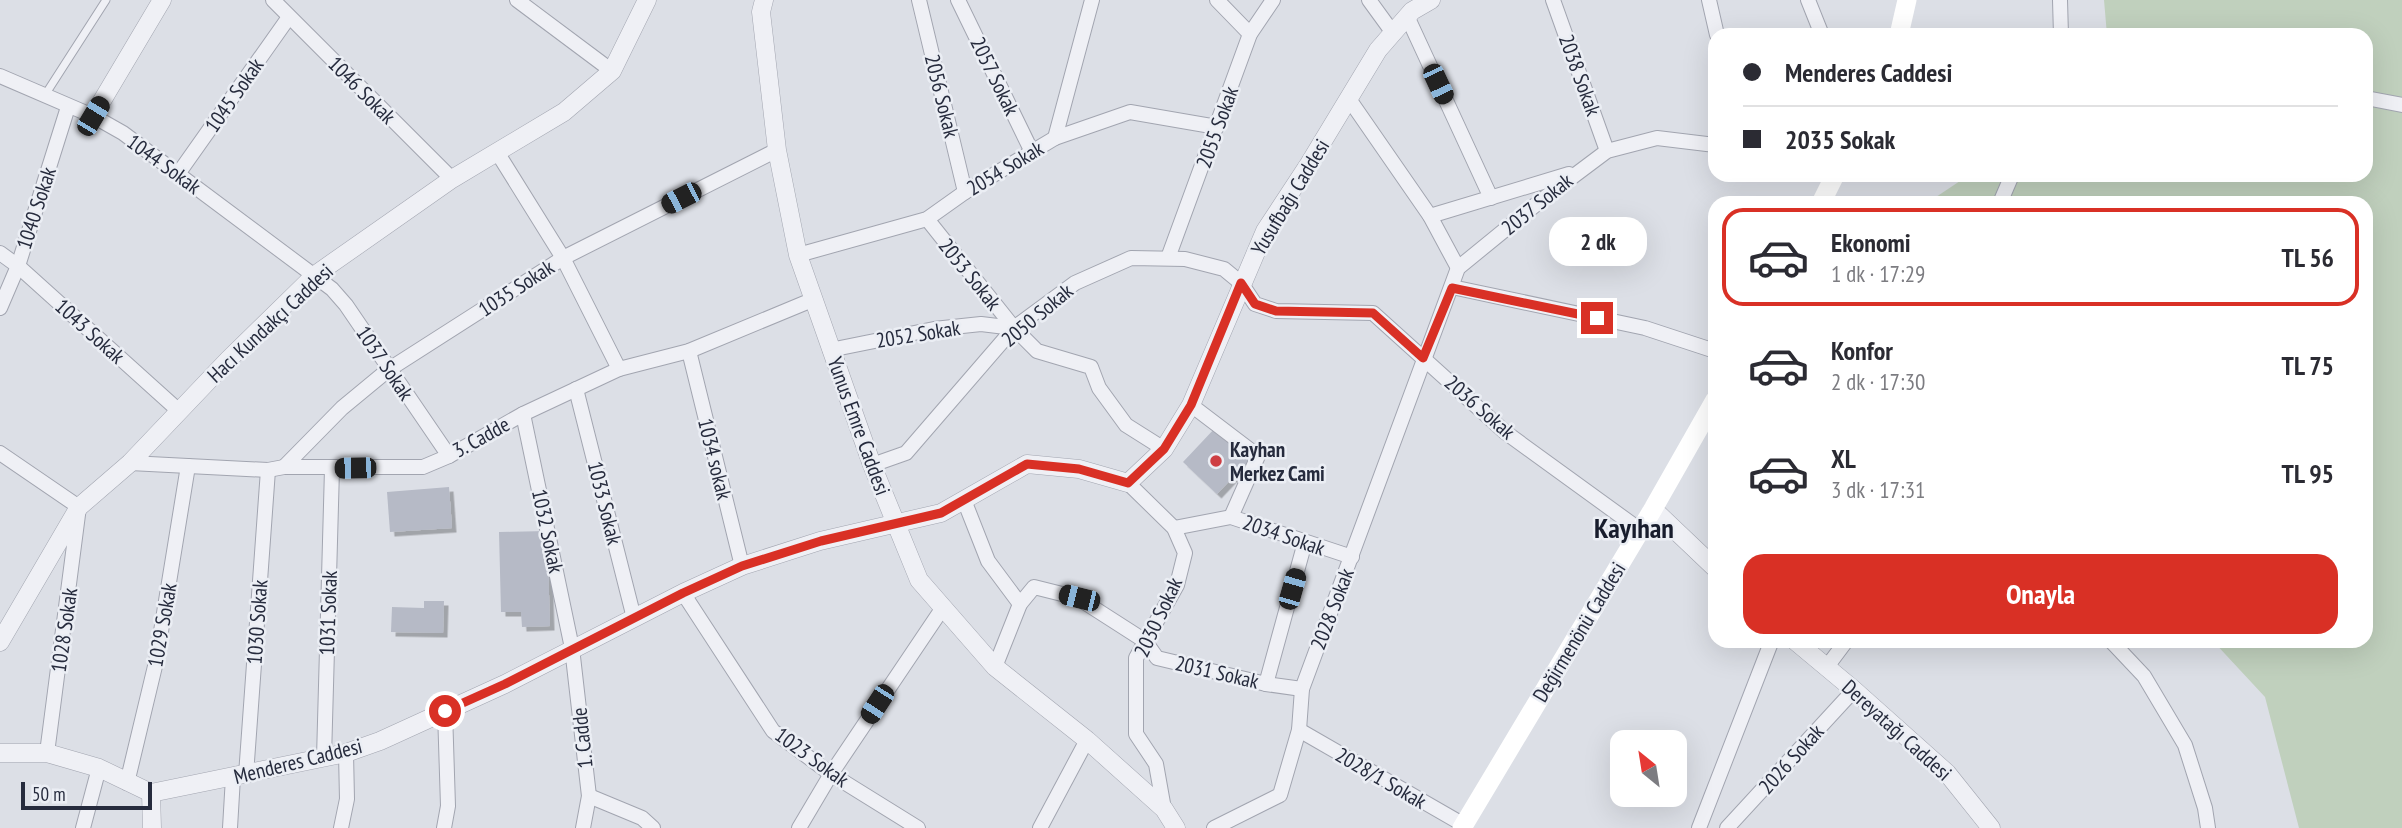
<!DOCTYPE html>
<html lang="tr">
<head>
<meta charset="utf-8">
<style>
	:root { --surface:#fff; --page:#f2f2f3; --text:#2b2b33; --muted:#7c7c81; --line:#e1e1e2; --accent:#d93025 }
	body { margin:0; font-family:"PT Sans Narrow",sans-serif; background:var(--page); color:var(--text); height:100vh; display:flex; flex-direction:column; font-size:26px; white-space:nowrap }
	* { box-sizing:border-box; margin:0 }
	p { font-size:23px; color:var(--muted) }
	.icon { flex:none; width:38px; height:38px; fill:none; stroke:currentColor; stroke-width:2; stroke-linecap:round; stroke-linejoin:round }
	.map { position:relative; flex:1; overflow:hidden }
	.sheet { position:absolute; left:1708px; top:196px; width:665px; height:452px; display:flex; flex-direction:column; background:var(--surface); border-radius:21px; box-shadow:0 7px 28px #0002 }
	.sheet>* { flex:none }
	.top-card { position:absolute; left:1708px; top:28px; width:665px; height:154px; border-radius:21px; box-shadow:0 7px 28px #0002; display:grid; align-content:center; height:154px; padding:0 35px; background:var(--surface) }
	.needle { width:46px; rotate:330deg }
	.buttons { position:absolute; left:1610px; top:730px; display:grid; gap:14px }
	.buttons a { display:grid; place-items:center; width:77px; height:77px; border-radius:14px; background:var(--surface); box-shadow:0 7px 28px #0002; font-size:35px }
	.scale { position:absolute; left:21px; bottom:18px; width:131px; box-sizing:border-box; padding-left:7px; border:4px solid #262b3d; border-top:0; font-size:19px; line-height:24px; white-space:nowrap; color:#262b3d; -webkit-text-stroke:5px #ebeef4; paint-order:stroke }
	.end { position:absolute; width:32px; height:32px; margin:-16px; border:9px solid #d93025; background:#fff; box-shadow:0 0 0 4px #fff }
	.from { border-radius:50% }
	.bubble { position:absolute; height:49px; border-radius:21px; background:var(--surface); box-shadow:0 7px 28px #0002; font-size:23px; font-weight:600; line-height:49px; text-align:center }
	.car { position:absolute; width:21px; height:42px; margin:-21px -10px; border-radius:9px; box-shadow:0 0 5px 2px #0007; background:linear-gradient(#222 24%,#8ab4d8 0 40%,#222 0 76%,#8ab4d8 0 86%,#222 0) }
	.top-card b { display:flex; align-items:center; gap:24px; height:66px; font-size:26px }
	.top-card b+b { border-top:2px solid var(--line) }
	.top-card i { width:18px; height:18px; background:var(--text) }
	ul { padding:12px 0 0; list-style:none }
	li { display:flex; align-items:center; gap:21px; height:98px; margin:0 14px 10px; padding:0 21px; border:4px solid transparent; border-radius:21px }
	li div { flex:1 }
	li b { display:block; font-size:26px }
	li em { font-style:normal; font-weight:600 }
	li.on { border-color:var(--accent) }
	li>.icon { width:63px; height:63px; stroke-width:1.5 }
	.primary-button { display:flex; gap:14px; margin-top:auto; padding:14px 35px }
	.primary-button a { flex:1; height:80px; border-radius:21px; background:var(--accent); color:#fff; font-size:28px; font-weight:600; line-height:80px; text-align:center }
	.map>svg:first-child { display:block }
	.green { fill:#c0d0bd }
	.building { fill:#b6bac6; filter:url(#shadow) }
	.lines { fill:none; stroke-linecap:round; stroke-linejoin:round }
	.service-casing { stroke:#a2a5b0; stroke-width:9 }
	.minor-casing { stroke:#a2a5b0; stroke-width:16 }
	.tertiary-casing { stroke:#a2a5b0; stroke-width:19 }
	.service { stroke:#eff0f5; stroke-width:7 }
	.minor { stroke:#eff0f5; stroke-width:14 }
	.tertiary { stroke:#eff0f5; stroke-width:18 }
	.secondary { stroke:#fff; stroke-width:19 }
	.route { stroke:#d93025; stroke-width:9 }
	.poi-dot { fill:#ce3e43; stroke:#ebeef4; stroke-width:2.5 }
	.labels { text-anchor:middle; dominant-baseline:central; stroke-width:5; stroke-linejoin:round; paint-order:stroke }
	.street-label { font-size:21px; fill:#262b3d; stroke:#ebeef4 }
	.poi-label { font-size:21px; font-weight:bold; fill:#262b3d; stroke:#ebeef4; text-anchor:start }
	.district-label { font-size:28px; font-weight:bold; fill:#181d2d; stroke:#ebeef4 }
</style>
</head>
<body>
<div class="map">
<svg width="2402" height="828" viewBox="0 0 2402 828">
	<defs>
		<filter id="shadow"><feDropShadow dx="4.5" dy="4.5" stdDeviation="0" flood-color="#0004"/></filter>
	</defs>
	<rect width="100%" height="100%" fill="#dcdfe6"/>
	<polygon class="green" points="2104,0 2402,0 2402,828 2299,828 2265,697 2213,641 2366,640 2366,203 1927,203 1969,175 2366,175 2366,35 2107,35"/>
	<g class="building">
		<polygon points="1216,427 1250,459 1217,494 1183,462"/>
		<polygon points="449,487 452,528 390,532 387,492"/>
		<polygon points="547,531 550,626 522,627 521,612 501,612 499,532"/>
		<polygon points="424,601 444,601 443,633 391,632 392,607 424,608"/>
	</g>
	<g class="lines">
		<defs>
			<polyline id="service" points="45,95 106,0"/>
			<g id="minor">
				<polyline points="273,0 452,179"/>
				<polyline points="517,0 612,71"/>
				<polyline points="919,0 965,192"/>
				<polyline points="958,0 1032,152"/>
				<polyline points="1217,0 1250,34"/>
				<polyline points="1369,0 1393,33"/>
				<polyline points="1553,0 1607,151"/>
				<polyline points="1709,0 1717,35"/>
				<polyline points="1808,0 1822,35"/>
				<polyline points="2060,0 2061,35"/>
				<polyline points="1407,16 1491,198"/>
				<polyline points="0,76 93,116 123,133 332,289 346,305 449,456"/>
				<polyline points="2366,98 2402,105"/>
				<polyline points="1349,99 1430,216 1458,268"/>
				<polyline points="1055,138 1092,0"/>
				<polyline points="497,152 563,258 619,369"/>
				<polyline points="178,174 289,17"/>
				<polyline points="2000,203 2012,175"/>
				<polyline points="1430,216 1569,174"/>
				<polyline points="927,219 1014,328 1037,351 1091,367 1099,388 1126,425 1164,449"/>
				<polyline points="0,253 18,266 179,411"/>
				<polyline points="798,255 927,219 965,192 1055,138 1130,112 1217,127"/>
				<polyline points="1168,258 1250,34 1273,0"/>
				<polyline points="1452,287 1645,328 1715,351"/>
				<polyline points="0,308 18,266 68,107"/>
				<polyline points="830,350 934,329 981,324 1014,328"/>
				<polyline points="689,351 742,566"/>
				<polyline points="576,389 634,618"/>
				<polyline points="1191,405 1258,456 1231,517"/>
				<polyline points="523,414 572,648 589,796 583,828"/>
				<polyline points="0,453 79,507 47,753"/>
				<polyline points="130,463 268,470 284,467 423,467 449,456 523,414 619,369 689,351 812,300"/>
				<polyline points="872,465 906,453 1014,328 1075,283 1131,258 1185,259 1224,269 1241,283 1255,304 1276,311 1373,313 1505,432 1640,530"/>
				<polyline points="284,467 342,408 388,370 563,258 777,150"/>
				<polyline points="1128,483 1174,528 1185,553 1177,585 1136,658 1136,734 1156,764 1164,809"/>
				<polyline points="964,500 988,561 1020,604"/>
				<polyline points="1174,528 1231,517 1352,557"/>
				<polyline points="683,593 773,731 831,774 918,828"/>
				<polyline points="2110,640 2144,676 2185,745 2205,808 2208,828"/>
				<polyline points="995,667 1020,604 1034,587 1078,598 1145,641 1157,658 1266,684 1302,689"/>
				<polyline points="1826,668 1847,640"/>
				<polyline points="1266,684 1305,542"/>
				<polyline points="1299,730 1464,825"/>
				<polyline points="324,758 332,469"/>
				<polyline points="246,775 268,470"/>
				<polyline points="127,783 156,662 188,466"/>
				<polyline points="589,796 642,818 653,828"/>
				<polyline points="83,828 99,768"/>
				<polyline points="230,828 233,777"/>
				<polyline points="341,828 347,799 346,753"/>
				<polyline points="444,828 448,806 445,711"/>
				<polyline points="799,828 831,774 942,609"/>
				<polyline points="1040,828 1087,740"/>
				<polyline points="1214,828 1280,795 1299,730 1302,689 1458,268 1539,202 1607,151 1657,138 1715,145"/>
				<polyline points="1699,828 1772,640"/>
				<polyline points="1727,828 1854,690"/>
			</g>
			<g id="tertiary">
				<polyline points="764,0 761,12 777,150 798,255 872,465 919,580 995,667 1087,740 1164,809 1176,828"/>
				<polyline points="93,116 162,0"/>
				<polyline points="1653,509 1715,568"/>
				<polyline points="1794,640 1854,690 1947,773 1991,828"/>
				<polyline points="0,642 79,507 130,463 228,360 315,275 452,179 564,112 612,71 647,0"/>
				<polyline points="0,753 47,753 99,768 151,793 346,753 380,741 505,684 683,593 742,566 820,541 941,513 1027,464 1079,469 1128,483 1164,449 1191,405 1265,231 1309,164 1378,50 1412,11 1431,0"/>
				<polyline points="151,793 152,828"/>
			</g>
		</defs>
		<use href="#service" class="service-casing"/>
		<use href="#minor" class="minor-casing"/>
		<use href="#tertiary" class="tertiary-casing"/>
		<use href="#service" class="service"/>
		<use href="#minor" class="minor"/>
		<use href="#tertiary" class="tertiary"/>
		<g class="secondary">
			<polyline points="1899,35 1907,0"/>
			<polyline points="1821,203 1835,175"/>
			<polyline points="1462,828 1653,509 1715,400"/>
		</g>
	</g>
	<g class="lines">
		<polyline class="route" points="445,711 505,684 683,593 742,566 821,541 941,513 1027,464 1079,469 1128,483 1164,449 1191,405 1241,283 1255,304 1276,311 1373,313 1423,358 1452,288 1597,318"/>
	</g>
	<circle class="poi-dot" cx="1216" cy="461" r="7"/>
	<g class="labels">
		<g class="street-label">
			<text transform="translate(1580 75) rotate(70)">2038 Sokak</text>
			<text transform="translate(995 76) rotate(64)">2057 Sokak</text>
			<text transform="translate(362 90) rotate(45)">1046 Sokak</text>
			<text transform="translate(234 95) rotate(-55)">1045 Sokak</text>
			<text transform="translate(942 96) rotate(76)">2056 Sokak</text>
			<text transform="translate(1217 127) rotate(-70)">2055 Sokak</text>
			<text transform="translate(164 164) rotate(36)">1044 Sokak</text>
			<text transform="translate(1005 168) rotate(-31)">2054 Sokak</text>
			<text transform="translate(1290 197) rotate(-59)">Yusufbağı Caddesi</text>
			<text transform="translate(1537 204) rotate(-39)">2037 Sokak</text>
			<text transform="translate(36 208) rotate(-72)">1040 Sokak</text>
			<text transform="translate(970 274) rotate(51)">2053 Sokak</text>
			<text transform="translate(516 288) rotate(-33)">1035 Sokak</text>
			<text transform="translate(1037 315) rotate(-40)">2050 Sokak</text>
			<text transform="translate(270 323) rotate(-43)">Hacı Kundakçı Caddesi</text>
			<text transform="translate(90 331) rotate(42)">1043 Sokak</text>
			<text transform="translate(918 334) rotate(-9)">2052 Sokak</text>
			<text transform="translate(385 363) rotate(56)">1037 Sokak</text>
			<text transform="translate(1480 407) rotate(41)">2036 Sokak</text>
			<text transform="translate(859 426) rotate(70)">Yunus Emre Caddesi</text>
			<text transform="translate(481 437) rotate(-29)">3. Cadde</text>
			<text transform="translate(715 459) rotate(76)">1034 sokak</text>
			<text transform="translate(605 503) rotate(76)">1033 Sokak</text>
			<text transform="translate(548 531) rotate(78)">1032 Sokak</text>
			<text transform="translate(1284 535) rotate(19)">2034 Sokak</text>
			<text transform="translate(1332 609) rotate(-69)">2028 Sokak</text>
			<text transform="translate(328 613) rotate(-88)">1031 Sokak</text>
			<text transform="translate(1158 617) rotate(-65)">2030 Sokak</text>
			<text transform="translate(257 622) rotate(-86)">1030 Sokak</text>
			<text transform="translate(162 625) rotate(-80)">1029 Sokak</text>
			<text transform="translate(64 630) rotate(-82)">1028 Sokak</text>
			<text transform="translate(1579 632) rotate(-59)">Değirmenönü Caddesi</text>
			<text transform="translate(1217 672) rotate(13)">2031 Sokak</text>
			<text transform="translate(1897 730) rotate(42)">Dereyatağı Caddesi</text>
			<text transform="translate(582 738) rotate(-96)">1. Cadde</text>
			<text transform="translate(812 757) rotate(36)">1023 Sokak</text>
			<text transform="translate(1791 759) rotate(-48)">2026 Sokak</text>
			<text transform="translate(298 761) rotate(-14)">Menderes Caddesi</text>
			<text transform="translate(1381 778) rotate(30)">2028/1 Sokak</text>
		</g>
		<g class="poi-label">
			<text x="1230" y="449">Kayhan<tspan x="1230" dy="24">Merkez Cami</tspan></text>
		</g>
		<g class="district-label">
			<text x="1634" y="527">Kayıhan</text>
		</g>
	</g>
</svg>
<div class="buttons">
<a><svg class="needle" viewBox="-14 -14 28 28"><path d="M0-13l5 13h-10z" fill="#e53935"/><path d="M0 13l5-13h-10z" fill="#7c7c81"/></svg></a>
</div>
<div class="scale">50 m</div>
<i class="end from" style="left:445px;top:711px"></i>
<i class="end" style="left:1597px;top:318px"></i>
<div class="bubble" style="left:1549px;top:217px;width:98px">2 dk</div>
<i class="car" style="left:1438px;top:84px;rotate:155deg"></i>
<i class="car" style="left:93px;top:116px;rotate:31deg"></i>
<i class="car" style="left:681px;top:198px;rotate:243deg"></i>
<i class="car" style="left:355px;top:468px;rotate:269deg"></i>
<i class="car" style="left:1292px;top:589px;rotate:16deg"></i>
<i class="car" style="left:1079px;top:598px;rotate:284deg"></i>
<i class="car" style="left:877px;top:704px;rotate:213deg"></i>
<div class="top-card">
<b><i class="from"></i>Menderes Caddesi</b>
<b><i></i>2035 Sokak</b>
</div>
<section class="sheet">
<ul>
<li class="on"><svg class="icon" aria-label="car" viewBox="0 0 24 24"><path d="M5 17H2v-5l4-1 3-4h7l3 4 3 1v5h-3M9 17h6M6 11h13"/><circle cx="7" cy="17" r="2"/><circle cx="17" cy="17" r="2"/></svg><div><b>Ekonomi</b><p>1 dk · 17:29</p></div><em>TL 56</em></li>
<li><svg class="icon" aria-label="car" viewBox="0 0 24 24"><path d="M5 17H2v-5l4-1 3-4h7l3 4 3 1v5h-3M9 17h6M6 11h13"/><circle cx="7" cy="17" r="2"/><circle cx="17" cy="17" r="2"/></svg><div><b>Konfor</b><p>2 dk · 17:30</p></div><em>TL 75</em></li>
<li><svg class="icon" aria-label="car" viewBox="0 0 24 24"><path d="M5 17H2v-5l4-1 3-4h7l3 4 3 1v5h-3M9 17h6M6 11h13"/><circle cx="7" cy="17" r="2"/><circle cx="17" cy="17" r="2"/></svg><div><b>XL</b><p>3 dk · 17:31</p></div><em>TL 95</em></li>
</ul>
<div class="primary-button"><a>Onayla</a></div>
</section>
</div>
</body>
</html>
